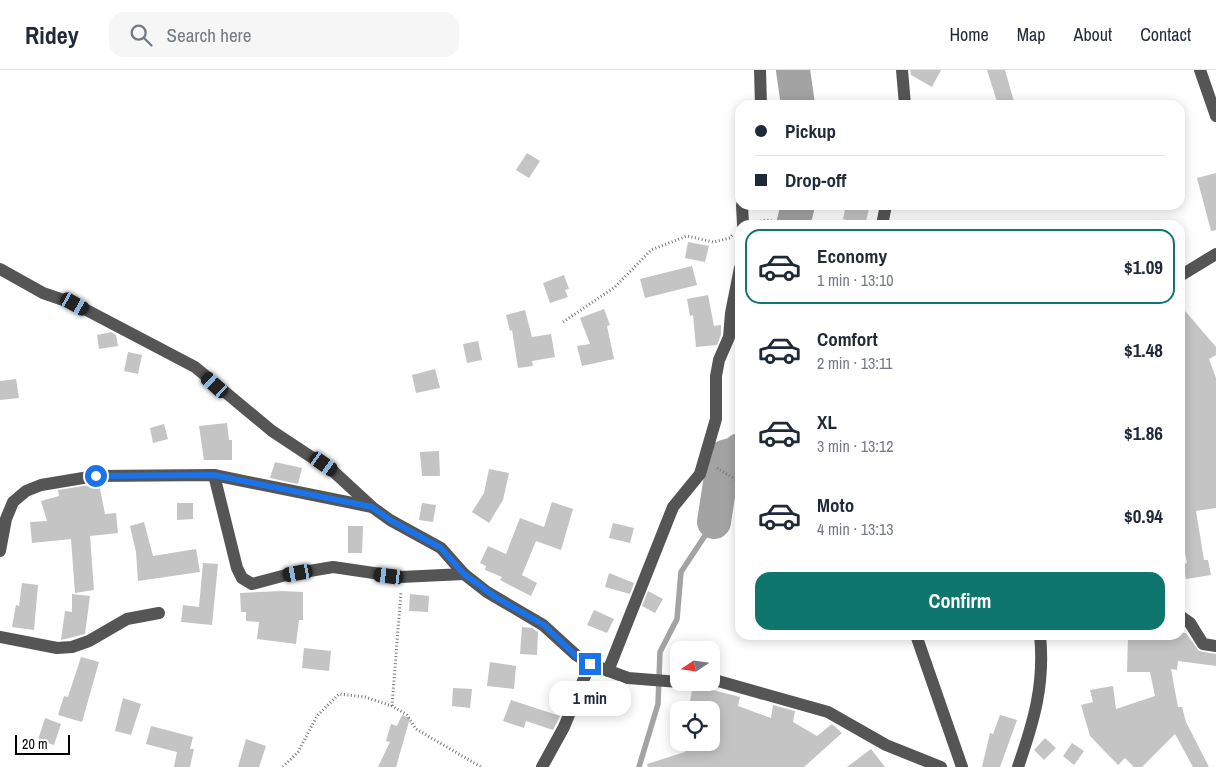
<!DOCTYPE html>
<html lang="en">
<head>
<meta charset="utf-8">
<style>
	:root { --surface:#fff; --page:#f6f6f7; --text:#1f2937; --muted:#747a83; --line:#e0e1e3; --accent:#0f766e }
	body { margin:0; font-family:"Archivo Narrow",sans-serif; background:var(--page); color:var(--text); height:100vh; display:flex; flex-direction:column; font-size:19px; white-space:nowrap }
	* { box-sizing:border-box; margin:0 }
	p { font-size:16px; color:var(--muted) }
	.icon { flex:none; width:28px; height:28px; fill:none; stroke:currentColor; stroke-width:2; stroke-linecap:round; stroke-linejoin:round }
	.map { position:relative; flex:1; overflow:hidden }
	.side { position:absolute; left:735px; top:150px; width:450px; height:420px; display:flex; flex-direction:column; background:var(--surface); border-radius:15px; box-shadow:0 2px 12px #0003 }
	.side>* { flex:none }
	.banner { position:absolute; left:735px; top:30px; width:450px; height:110px; border-radius:15px; box-shadow:0 2px 12px #0003; display:grid; align-content:center; height:110px; padding:0 20px; background:var(--surface) }
	.needle { width:32px; rotate:257deg }
	.buttons { position:absolute; left:670px; top:571px; display:grid; gap:10px }
	.buttons a { display:grid; place-items:center; width:50px; height:50px; border-radius:10px; background:var(--surface); box-shadow:0 2px 12px #0003; font-size:25px }
	.scale { position:absolute; left:15px; bottom:12px; width:55px; box-sizing:border-box; padding-left:5px; border:2px solid #000; border-top:0; font-size:14px; line-height:18px; white-space:nowrap; color:#000; -webkit-text-stroke:4px #fff; paint-order:stroke }
	.end { position:absolute; width:22px; height:22px; margin:-11px; border:6px solid #1a73e8; background:#fff; box-shadow:0 0 0 2px #fff }
	.from { border-radius:50% }
	.bubble { position:absolute; height:35px; border-radius:15px; background:var(--surface); box-shadow:0 2px 12px #0003; font-size:16px; font-weight:800; line-height:35px; text-align:center }
	.car { position:absolute; width:15px; height:30px; margin:-15px -8px; border-radius:6px; box-shadow:0 0 4px 1px #0007; background:linear-gradient(#222 24%,#8ab4d8 0 40%,#222 0 76%,#8ab4d8 0 86%,#222 0) }
	.banner b { display:flex; align-items:center; gap:18px; height:48px; font-size:19px }
	.banner b+b { border-top:1px solid var(--line) }
	.banner i { width:12px; height:12px; background:var(--text) }
	ul { padding:9px 0 0; list-style:none }
	li { display:flex; align-items:center; gap:15px; height:75px; margin:0 10px 8px; padding:0 10px; border:2px solid transparent; border-radius:15px }
	li div { flex:1 }
	li b { display:block; font-size:19px }
	li em { font-style:normal; font-weight:800 }
	li.on { border-color:var(--accent) }
	li>.icon { width:45px; height:45px; stroke-width:1.5 }
	.cta { display:flex; gap:10px; margin-top:auto; padding:10px 20px }
	.cta a { flex:1; height:58px; border-radius:15px; background:var(--accent); color:#fff; font-size:20px; font-weight:800; line-height:58px; text-align:center }
	header { display:flex; align-items:center; gap:30px; box-sizing:border-box; height:70px; padding:0 25px; background:var(--surface); border-bottom:1px solid var(--line) }
	header strong { font-size:24px }
	nav { display:flex; gap:28px; margin-inline-start:auto; font-size:18px }
	.search { width:350px; height:45px; background:var(--page); display:flex; align-items:center; gap:12px; box-sizing:border-box; padding:0 18px; border-radius:15px; color:var(--muted); font-size:19px }
	.map>svg:first-child { display:block }
	.lines { fill:none; stroke-linecap:round; stroke-linejoin:round }
	.stream { stroke:#a3a3a3; stroke-width:5.5 }
	.river { stroke:#a3a3a3; stroke-width:34 }
	.building { fill:#c4c4c4 }
	.path { stroke:#777; stroke-width:3; stroke-dasharray:1 2.5; stroke-linecap:butt }
	.minor { stroke:#555; stroke-width:12 }
	.route { stroke:#1a73e8; stroke-width:6 }
</style>
</head>
<body>
<header>
<strong>Ridey</strong>
<div class="search"><svg class="icon" aria-label="search" viewBox="0 0 24 24"><circle cx="10" cy="10" r="6"/><path d="M15 15l6 6"/></svg>Search here</div>
<nav><a>Home</a><a>Map</a><a>About</a><a>Contact</a></nav>
</header>
<div class="map">
<svg width="1216" height="697" viewBox="0 0 1216 697">
	<rect width="100%" height="100%" fill="#fff"/>
	<g class="lines">
		<polyline class="stream" points="639,697 658,634 660,582 677,549 681,502 714,452"/>
		<g class="river">
			<polyline points="793,0 798,35"/>
			<polyline points="793,155 798,135"/>
			<polyline points="714,452 724,387 739,383 740,380"/>
		</g>
	</g>
	<g class="building">
		<polygon points="910,0 941,0 932,17 911,5"/>
		<polygon points="987,0 1005,0 1015,35 998,35"/>
		<polygon points="527,83 540,91 529,108 516,100"/>
		<polygon points="1216,103 1216,160 1211,161 1197,108"/>
		<polygon points="846,135 870,135 865,155 843,149"/>
		<polygon points="688,172 709,176 705,192 685,188"/>
		<polygon points="692,196 697,215 645,228 640,209"/>
		<polygon points="564,205 569,219 565,220 568,227 550,233 543,213"/>
		<polygon points="708,225 714,256 721,255 721,265 717,275 696,277 693,245 690,246 687,229"/>
		<polygon points="1180,235 1216,277 1216,285 1209,289 1216,308 1216,438 1196,441 1204,490 1208,490 1211,505 1186,509 1183,494 1187,493 1180,456"/>
		<polygon points="604,239 610,255 607,256 614,289 582,296 577,276 590,274 580,248"/>
		<polygon points="525,240 532,267 551,264 555,287 532,291 533,296 518,298 512,260 510,261 506,245"/>
		<polygon points="111,262 116,265 118,276 99,279 97,265"/>
		<polygon points="478,271 482,290 467,293 463,274"/>
		<polygon points="128,282 142,285 138,304 124,301"/>
		<polygon points="435,299 440,318 416,323 412,305"/>
		<polygon points="16,309 19,328 0,330 0,311"/>
		<polygon points="227,353 229,370 232,370 232,390 204,390 199,356"/>
		<polygon points="164,354 168,369 153,373 150,358"/>
		<polygon points="439,381 440,406 422,406 420,382"/>
		<polygon points="275,392 302,398 298,414 270,408"/>
		<polygon points="489,399 509,403 503,430 489,453 472,442 484,423"/>
		<polygon points="96,414 99,414 105,444 116,443 118,463 90,466 94,520 75,523 71,469 32,473 30,452 47,451 41,431 59,426 58,420"/>
		<polygon points="552,432 573,439 561,480 536,471 522,505 537,513 531,526 500,510 502,507 485,500 486,496 480,493 488,476 506,484 520,448 544,457"/>
		<polygon points="177,433 193,433 193,449 177,450"/>
		<polygon points="422,433 436,435 433,452 419,450"/>
		<polygon points="144,452 153,486 196,479 200,502 138,511 136,482 130,456"/>
		<polygon points="613,453 634,458 630,473 609,468"/>
		<polygon points="348,456 363,456 362,483 348,483"/>
		<polygon points="203,493 218,494 212,555 181,552 183,535 199,537"/>
		<polygon points="609,503 634,513 630,524 605,517"/>
		<polygon points="22,513 38,515 34,560 12,557 16,535 19,536"/>
		<polygon points="281,521 303,522 303,550 299,550 296,574 257,569 259,552 246,551 246,542 241,542 240,523"/>
		<polygon points="648,521 663,529 655,543 642,536"/>
		<polygon points="72,524 90,526 85,564 61,570 65,541 72,542"/>
		<polygon points="410,524 429,526 428,542 409,541"/>
		<polygon points="594,540 614,549 607,563 587,555"/>
		<polygon points="522,557 532,558 538,562 537,585 520,584"/>
		<polygon points="1180,563 1186,563 1199,581 1216,584 1216,596 1178,591 1177,600 1171,599 1178,637 1182,637 1186,652 1209,697 1193,697 1175,664 1142,697 1134,697 1125,688 1118,695 1090,666 1081,635 1093,632 1090,620 1113,616 1116,639 1155,626 1150,602 1127,602 1128,565 1180,565"/>
		<polygon points="304,578 331,581 329,601 302,598"/>
		<polygon points="81,587 99,592 82,652 58,645 64,626 68,627"/>
		<polygon points="490,592 516,596 514,619 487,616"/>
		<polygon points="693,615 740,627 738,636 771,648 773,635 795,641 793,652 817,666 832,654 842,663 804,697 648,697 647,694 685,682 684,672 711,672 711,640 689,637"/>
		<polygon points="453,618 472,619 470,638 452,636"/>
		<polygon points="123,628 141,634 131,665 115,661"/>
		<polygon points="511,630 560,646 553,660 526,651 524,658 503,651"/>
		<polygon points="402,645 410,648 396,697 378,697 390,672 386,671 391,654 397,656"/>
		<polygon points="1000,645 1017,650 1000,697 982,697 990,663 993,664"/>
		<polygon points="45,648 61,654 54,675 38,670"/>
		<polygon points="151,656 193,667 190,679 194,679 190,697 174,697 177,682 146,674"/>
		<polygon points="1045,668 1056,678 1044,690 1034,680"/>
		<polygon points="246,669 266,676 259,697 238,697"/>
		<polygon points="1072,673 1084,681 1074,695 1063,686"/>
		<polygon points="871,679 885,697 847,697"/>
	</g>
	<g class="lines">
		<g class="path">
			<polyline points="757,152 766,150 799,155"/>
			<polyline points="563,252 615,217 651,180 687,166 713,172 730,168 733,164"/>
			<polyline points="717,398 740,412"/>
			<polyline points="392,636 401,522"/>
			<polyline points="283,697 298,682 317,646 339,624 365,627 392,636 407,645 416,659 481,697"/>
		</g>
		<g class="minor">
			<polyline points="760,0 761,35"/>
			<polyline points="902,0 905,35"/>
			<polyline points="1200,0 1216,46"/>
			<polyline points="742,135 743,155"/>
			<polyline points="882,155 886,135"/>
			<polyline points="0,199 43,223 75,234 195,297 272,361 334,402 372,437 390,450 441,478 464,504 487,522 543,555 576,585 590,594 628,608 679,612"/>
			<polyline points="1180,206 1216,184"/>
			<polyline points="214,405 237,498 242,508 252,514 286,505 333,497 401,507 464,504"/>
			<polyline points="0,481 6,449 13,432 26,421 41,415 95,406 214,405 372,437"/>
			<polyline points="1180,546 1190,553 1203,574 1216,576"/>
			<polyline points="916,565 962,697"/>
			<polyline points="0,567 57,578 72,577 89,571 127,549 159,543"/>
			<polyline points="608,601 673,437 700,404 716,349 716,306 719,290 729,267 731,243 740,198"/>
			<polyline points="711,609 828,642 886,675 941,697"/>
			<polyline points="542,697 564,657 590,594"/>
			<path d="M1018 697C1034 651 1045 614 1040 565"/>
		</g>
	</g>
	<g class="lines">
		<polyline class="route" points="96,406 214,405 372,437 390,450 441,478 464,504 497,528 544,555 576,586 590,594"/>
	</g>
</svg>
<div class="buttons">
<a><svg class="needle" viewBox="-14 -14 28 28"><path d="M0-13l5 13h-10z" fill="#e53935"/><path d="M0 13l5-13h-10z" fill="#747a83"/></svg></a>
<a><svg class="icon" aria-label="locate" viewBox="0 0 24 24"><circle cx="12" cy="12" r="6"/><path d="M12 2v4M12 18v4M2 12h4M18 12h4"/></svg></a>
</div>
<div class="scale">20 m</div>
<i class="end from" style="left:96px;top:406px"></i>
<i class="end" style="left:590px;top:594px"></i>
<div class="bubble" style="left:549px;top:611px;width:82px">1 min</div>
<i class="car" style="left:75px;top:234px;rotate:119deg"></i>
<i class="car" style="left:215px;top:315px;rotate:312deg"></i>
<i class="car" style="left:324px;top:394px;rotate:125deg"></i>
<i class="car" style="left:298px;top:503px;rotate:260deg"></i>
<i class="car" style="left:389px;top:506px;rotate:277deg"></i>
<div class="banner">
<b><i class="from"></i>Pickup</b>
<b><i></i>Drop-off</b>
</div>
<section class="side">
<ul>
<li class="on"><svg class="icon" aria-label="car" viewBox="0 0 24 24"><path d="M5 17H2v-5l4-1 3-4h7l3 4 3 1v5h-3M9 17h6M6 11h13"/><circle cx="7" cy="17" r="2"/><circle cx="17" cy="17" r="2"/></svg><div><b>Economy</b><p>1 min · 13:10</p></div><em>$1.09</em></li>
<li><svg class="icon" aria-label="car" viewBox="0 0 24 24"><path d="M5 17H2v-5l4-1 3-4h7l3 4 3 1v5h-3M9 17h6M6 11h13"/><circle cx="7" cy="17" r="2"/><circle cx="17" cy="17" r="2"/></svg><div><b>Comfort</b><p>2 min · 13:11</p></div><em>$1.48</em></li>
<li><svg class="icon" aria-label="car" viewBox="0 0 24 24"><path d="M5 17H2v-5l4-1 3-4h7l3 4 3 1v5h-3M9 17h6M6 11h13"/><circle cx="7" cy="17" r="2"/><circle cx="17" cy="17" r="2"/></svg><div><b>XL</b><p>3 min · 13:12</p></div><em>$1.86</em></li>
<li><svg class="icon" aria-label="car" viewBox="0 0 24 24"><path d="M5 17H2v-5l4-1 3-4h7l3 4 3 1v5h-3M9 17h6M6 11h13"/><circle cx="7" cy="17" r="2"/><circle cx="17" cy="17" r="2"/></svg><div><b>Moto</b><p>4 min · 13:13</p></div><em>$0.94</em></li>
</ul>
<div class="cta"><a>Confirm</a></div>
</section>
</div>
</body>
</html>
